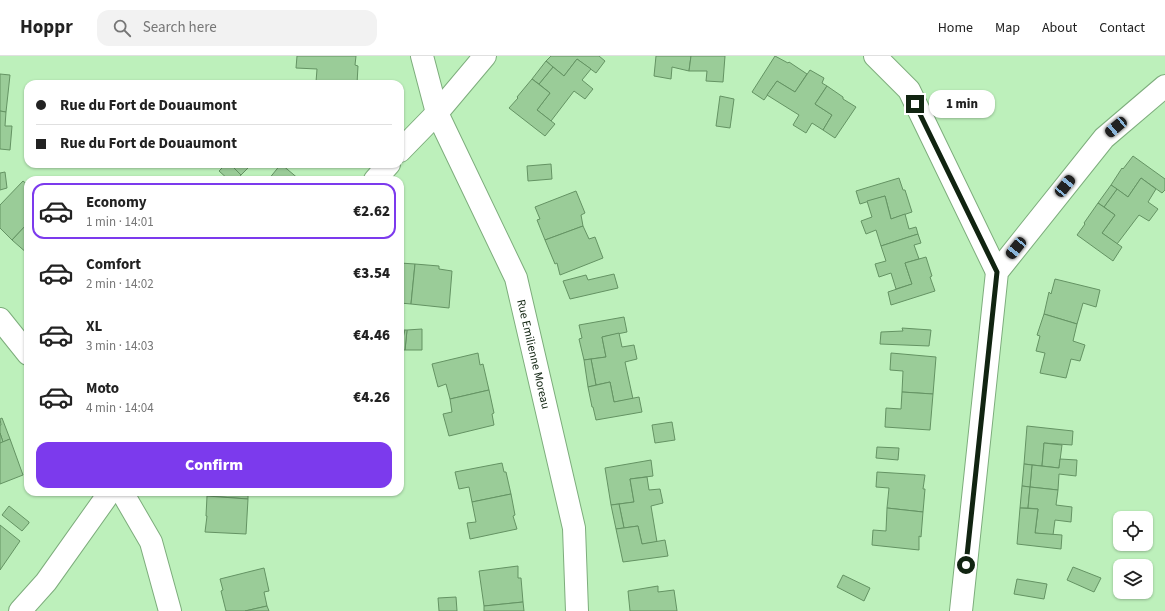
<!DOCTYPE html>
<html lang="en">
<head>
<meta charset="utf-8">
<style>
	:root { --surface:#fff; --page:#f2f2f2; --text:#222; --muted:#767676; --line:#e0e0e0; --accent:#7c3aed }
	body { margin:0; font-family:"Source Sans 3",sans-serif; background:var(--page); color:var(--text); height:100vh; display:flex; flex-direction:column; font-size:15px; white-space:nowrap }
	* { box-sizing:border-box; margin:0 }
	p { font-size:13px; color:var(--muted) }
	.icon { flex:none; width:22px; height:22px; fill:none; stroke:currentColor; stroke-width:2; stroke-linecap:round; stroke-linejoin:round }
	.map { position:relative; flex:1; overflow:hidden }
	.drawer { position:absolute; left:24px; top:120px; width:380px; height:320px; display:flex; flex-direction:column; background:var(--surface); border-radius:12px; box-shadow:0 1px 3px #0004 }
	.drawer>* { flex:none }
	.hud { position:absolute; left:24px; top:24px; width:380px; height:88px; border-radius:12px; box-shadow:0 1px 3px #0004; display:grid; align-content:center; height:88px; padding:0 12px; background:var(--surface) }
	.fabs { position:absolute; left:1113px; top:455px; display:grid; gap:8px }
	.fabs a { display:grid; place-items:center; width:40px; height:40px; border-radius:8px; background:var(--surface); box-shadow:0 1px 3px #0004; font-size:20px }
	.end { position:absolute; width:18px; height:18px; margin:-9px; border:5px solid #112411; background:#fff; box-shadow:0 0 0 2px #fff }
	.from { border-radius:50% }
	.bubble { position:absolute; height:28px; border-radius:12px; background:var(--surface); box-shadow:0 1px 3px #0004; font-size:13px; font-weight:800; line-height:28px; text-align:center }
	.car { position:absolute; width:12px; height:24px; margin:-12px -6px; border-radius:5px; box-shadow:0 0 3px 1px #0007; background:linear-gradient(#222 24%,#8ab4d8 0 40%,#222 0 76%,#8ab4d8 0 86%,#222 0) }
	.hud b { display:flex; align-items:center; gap:14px; height:38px; font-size:15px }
	.hud b+b { border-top:1px solid var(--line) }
	.hud i { width:10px; height:10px; background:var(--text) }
	ul { padding:7px 0 0; list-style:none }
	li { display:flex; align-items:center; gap:12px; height:56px; margin:0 8px 6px; padding:0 4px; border:2px solid transparent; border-radius:12px }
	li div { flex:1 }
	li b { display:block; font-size:15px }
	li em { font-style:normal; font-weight:800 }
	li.on { border-color:var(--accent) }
	li>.icon { width:36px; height:36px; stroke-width:1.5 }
	.button { display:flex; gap:8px; margin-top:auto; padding:8px 12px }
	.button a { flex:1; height:46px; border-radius:12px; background:var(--accent); color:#fff; font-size:16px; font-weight:800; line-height:46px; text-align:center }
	header { display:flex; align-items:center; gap:24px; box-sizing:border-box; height:56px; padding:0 20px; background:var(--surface); border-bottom:1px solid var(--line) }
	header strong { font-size:19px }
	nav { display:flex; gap:22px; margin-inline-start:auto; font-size:14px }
	.search { width:280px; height:36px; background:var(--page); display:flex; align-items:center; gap:10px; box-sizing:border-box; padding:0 14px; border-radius:12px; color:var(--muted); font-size:15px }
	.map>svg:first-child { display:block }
	.building { fill:#9acc98; stroke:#649363 }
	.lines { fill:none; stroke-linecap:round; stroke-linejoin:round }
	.street-casing { stroke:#7dad7c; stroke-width:24 }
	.street { stroke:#fff; stroke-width:22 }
	.route { stroke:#112411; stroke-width:5 }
	.labels { text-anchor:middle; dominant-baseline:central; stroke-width:3; stroke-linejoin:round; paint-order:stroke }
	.street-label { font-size:12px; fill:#112411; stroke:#bdf0bb }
</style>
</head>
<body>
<header>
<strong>Hoppr</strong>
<div class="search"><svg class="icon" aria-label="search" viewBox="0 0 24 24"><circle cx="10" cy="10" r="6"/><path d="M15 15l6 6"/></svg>Search here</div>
<nav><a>Home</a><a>Map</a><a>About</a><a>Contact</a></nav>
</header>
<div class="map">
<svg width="1165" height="555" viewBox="0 0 1165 555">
	<rect width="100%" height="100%" fill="#bdf0bb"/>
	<g class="building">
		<polygon points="297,0 356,0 355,9 358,10 357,28 316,26 317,13 296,12"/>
		<polygon points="551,0 599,0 605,5 596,17 577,3 564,20 546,5"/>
		<polygon points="656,0 691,0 689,15 672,11 671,23 654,20"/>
		<polygon points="691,0 725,0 723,26 706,25 707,15 689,15"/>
		<polygon points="775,0 788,7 789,6 807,18 795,36 777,25 764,44 752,36"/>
		<polygon points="577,3 591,13 582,24 593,33 585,43 574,35 551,65 537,54 550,37 539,28 553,11 564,20"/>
		<polygon points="546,5 553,11 539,28 532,23"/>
		<polygon points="810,14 824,22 822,27 827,30 815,48 832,59 823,74 812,67 806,77 793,69 799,59 767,39 777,25 795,36"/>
		<polygon points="0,18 10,19 6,56 0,55"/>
		<polygon points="532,23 550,37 537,54 555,68 545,80 509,52 518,42 517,41"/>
		<polygon points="316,26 342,28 316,28"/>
		<polygon points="827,30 843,41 843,43 856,51 835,82 823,74 832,59 815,48"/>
		<polygon points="720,40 734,43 730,72 716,70"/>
		<polygon points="0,55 6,56 5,70 12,70 10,94 0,93"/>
		<polygon points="1133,100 1165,123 1165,134 1162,137 1141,122 1128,141 1111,129 1122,112 1123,113"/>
		<polygon points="226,108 230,108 241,119 237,124 229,124 219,115"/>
		<polygon points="230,108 250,108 251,109 241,119"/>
		<polygon points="281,108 300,124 268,124"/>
		<polygon points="551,108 552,123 528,125 527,110"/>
		<polygon points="5,116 7,132 0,134 0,117"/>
		<polygon points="899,122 903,134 905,134 912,156 891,163 885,140 860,148 856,135"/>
		<polygon points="1141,122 1156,133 1148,146 1158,153 1149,165 1139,159 1117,188 1102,177 1115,159 1104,151 1117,133 1128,141"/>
		<polygon points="23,125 28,129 28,167 12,184 0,172 0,149"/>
		<polygon points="1111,129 1117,133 1104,151 1098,147"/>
		<polygon points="576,135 585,157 581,159 583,170 545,184 537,164 540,163 535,151"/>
		<polygon points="885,140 891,163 905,158 909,173 916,171 918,178 881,190 876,174 866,178 861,165 872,161 867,145"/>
		<polygon points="1098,147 1115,159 1102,177 1122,191 1113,205 1077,179 1085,168 1084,167"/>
		<polygon points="28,167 28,198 12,184"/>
		<polygon points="583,170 589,183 595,181 603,202 560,219 557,207 555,208 545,184"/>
		<polygon points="918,178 921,187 914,189 919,203 905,207 912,228 896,233 891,217 879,221 875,208 886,205 881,190"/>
		<polygon points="926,201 932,220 930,221 935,235 891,249 888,236 912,228 905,207"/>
		<polygon points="400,207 415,208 411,248 400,247"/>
		<polygon points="415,208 439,210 439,213 452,215 449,252 411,248"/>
		<polygon points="614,218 618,232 570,243 563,225 586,219 588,224"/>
		<polygon points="1055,223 1100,234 1096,251 1083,247 1077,268 1044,258 1049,236 1051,238"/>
		<polygon points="1044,258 1077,268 1073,285 1085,289 1080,305 1071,303 1066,322 1040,317 1045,297 1036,295 1040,280 1037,279"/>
		<polygon points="624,261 627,276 602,281 606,301 584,304 579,283 582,282 579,269"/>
		<polygon points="902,272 931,274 929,290 880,288 881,276 903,275"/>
		<polygon points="422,273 422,294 405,294 407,274"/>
		<polygon points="400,274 405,274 400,291"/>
		<polygon points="405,274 407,274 405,294 400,294"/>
		<polygon points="619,277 622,291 634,289 637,303 625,306 633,343 614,346 610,326 596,329 591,303 606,301 602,281"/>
		<polygon points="478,297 480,309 483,308 489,334 450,343 446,328 438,331 432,308"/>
		<polygon points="891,297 936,301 933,338 902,336 903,315 890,314"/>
		<polygon points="591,303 596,329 588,331 584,304"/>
		<polygon points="610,326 614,346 639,341 642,356 596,364 593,351 592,351 588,331"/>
		<polygon points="489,334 494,357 492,358 494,369 449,380 443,358 452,356 450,343"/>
		<polygon points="902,336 933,338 930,374 885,371 886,352 901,353"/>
		<polygon points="2,362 10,383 3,386 0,377 0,369 1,369 0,363"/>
		<polygon points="672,366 675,384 655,387 652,369"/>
		<polygon points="1027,370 1073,375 1072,389 1044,387 1042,410 1024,408"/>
		<polygon points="0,377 3,386 0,387"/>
		<polygon points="10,383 23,419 0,428 0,387"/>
		<polygon points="1044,387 1062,389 1059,412 1042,410"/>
		<polygon points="877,391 899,392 898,404 876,402"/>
		<polygon points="1060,403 1077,404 1076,420 1059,418 1058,434 1030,431 1032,409 1059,412"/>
		<polygon points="651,404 653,420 630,423 634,446 611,449 605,412"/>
		<polygon points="502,407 504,416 506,416 511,438 472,446 469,431 459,433 455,416"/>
		<polygon points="1024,408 1032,409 1030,431 1022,430"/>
		<polygon points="877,416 925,419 923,433 925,433 923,456 887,452 889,432 876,431"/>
		<polygon points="647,421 649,434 660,433 663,447 651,450 657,486 642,488 638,470 624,472 619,448 634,446 630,423"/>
		<polygon points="1022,430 1030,431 1028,452 1020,452"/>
		<polygon points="1030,431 1058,434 1056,449 1072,451 1071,466 1055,464 1053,479 1035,477 1038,453 1028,452"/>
		<polygon points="207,436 248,436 248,443 207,440"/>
		<polygon points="511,438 515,459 513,460 517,473 470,483 467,467 476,466 472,446"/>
		<polygon points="207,440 248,443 246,478 205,476 207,460 206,460"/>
		<polygon points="619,448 624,472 616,473 611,449"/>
		<polygon points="9,450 29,466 29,467 22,475 2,459"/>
		<polygon points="887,452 923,456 921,481 919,480 919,494 872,489 873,474 886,475"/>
		<polygon points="1020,452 1038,453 1035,477 1062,479 1061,493 1017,488"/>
		<polygon points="0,469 20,485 0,514"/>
		<polygon points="638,470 642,488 665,484 668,500 623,506 616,473"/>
		<polygon points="518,510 518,522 521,522 523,546 484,550 479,515"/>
		<polygon points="1073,511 1101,522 1094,536 1067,524"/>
		<polygon points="264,512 269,535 264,536 267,550 245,555 226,555 221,535 223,534 220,523"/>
		<polygon points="843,519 870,532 864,545 837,531"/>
		<polygon points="1017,523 1047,528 1044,543 1014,538"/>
		<polygon points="658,530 658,536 674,534 677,555 630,555 628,535"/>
		<polygon points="456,541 457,555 439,555 438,542"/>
		<polygon points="523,546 524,555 484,555 484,550"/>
		<polygon points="267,550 269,555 245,555"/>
	</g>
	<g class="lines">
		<defs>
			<g id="street">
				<path id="s1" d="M422 0 437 57 516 222 574 472 577 555"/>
				<polyline points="875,0 909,34 997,216"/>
				<polyline points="400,95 437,57 485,0"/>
				<polyline points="375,124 389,108"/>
				<polyline points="0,263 28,298"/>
				<polyline points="122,436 151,486 170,555"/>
				<polyline points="20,555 46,526 110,436"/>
				<polyline points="961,555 997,216 1104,82 1165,30"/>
			</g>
		</defs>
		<use href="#street" class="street-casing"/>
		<use href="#street" class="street"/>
	</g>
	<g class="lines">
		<polyline class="route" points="915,48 997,216 966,509"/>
	</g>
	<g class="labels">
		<g class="street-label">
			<text stroke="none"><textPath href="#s1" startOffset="320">Rue Emilienne Moreau</textPath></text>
		</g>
	</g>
</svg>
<div class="fabs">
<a><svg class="icon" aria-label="locate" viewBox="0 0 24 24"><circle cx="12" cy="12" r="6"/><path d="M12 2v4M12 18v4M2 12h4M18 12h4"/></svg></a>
<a><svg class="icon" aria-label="layers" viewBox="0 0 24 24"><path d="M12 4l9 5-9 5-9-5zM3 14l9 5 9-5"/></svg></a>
</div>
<i class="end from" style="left:966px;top:509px"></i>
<i class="end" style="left:915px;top:48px"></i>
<div class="bubble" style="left:929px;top:34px;width:66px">1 min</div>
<i class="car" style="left:1116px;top:71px;rotate:230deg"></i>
<i class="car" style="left:1065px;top:130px;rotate:39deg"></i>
<i class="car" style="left:1016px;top:192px;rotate:219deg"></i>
<div class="hud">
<b><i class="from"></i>Rue du Fort de Douaumont</b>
<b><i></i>Rue du Fort de Douaumont</b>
</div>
<section class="drawer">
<ul>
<li class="on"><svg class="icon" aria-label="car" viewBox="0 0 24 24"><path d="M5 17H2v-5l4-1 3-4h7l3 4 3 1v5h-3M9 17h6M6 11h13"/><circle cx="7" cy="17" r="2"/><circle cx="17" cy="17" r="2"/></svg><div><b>Economy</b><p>1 min · 14:01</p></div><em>€2.62</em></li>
<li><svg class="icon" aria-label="car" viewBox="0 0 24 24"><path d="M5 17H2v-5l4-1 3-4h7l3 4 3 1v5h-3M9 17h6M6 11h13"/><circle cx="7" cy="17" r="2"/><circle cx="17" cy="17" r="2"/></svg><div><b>Comfort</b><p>2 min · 14:02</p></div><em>€3.54</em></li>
<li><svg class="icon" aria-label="car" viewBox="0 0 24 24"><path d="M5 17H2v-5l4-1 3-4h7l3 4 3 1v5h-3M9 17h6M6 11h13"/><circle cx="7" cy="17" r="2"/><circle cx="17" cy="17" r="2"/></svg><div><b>XL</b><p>3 min · 14:03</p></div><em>€4.46</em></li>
<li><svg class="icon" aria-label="car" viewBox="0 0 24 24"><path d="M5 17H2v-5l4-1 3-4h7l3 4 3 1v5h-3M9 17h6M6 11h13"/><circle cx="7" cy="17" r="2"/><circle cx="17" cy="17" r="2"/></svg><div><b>Moto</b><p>4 min · 14:04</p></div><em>€4.26</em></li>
</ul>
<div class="button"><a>Confirm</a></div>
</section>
</div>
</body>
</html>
